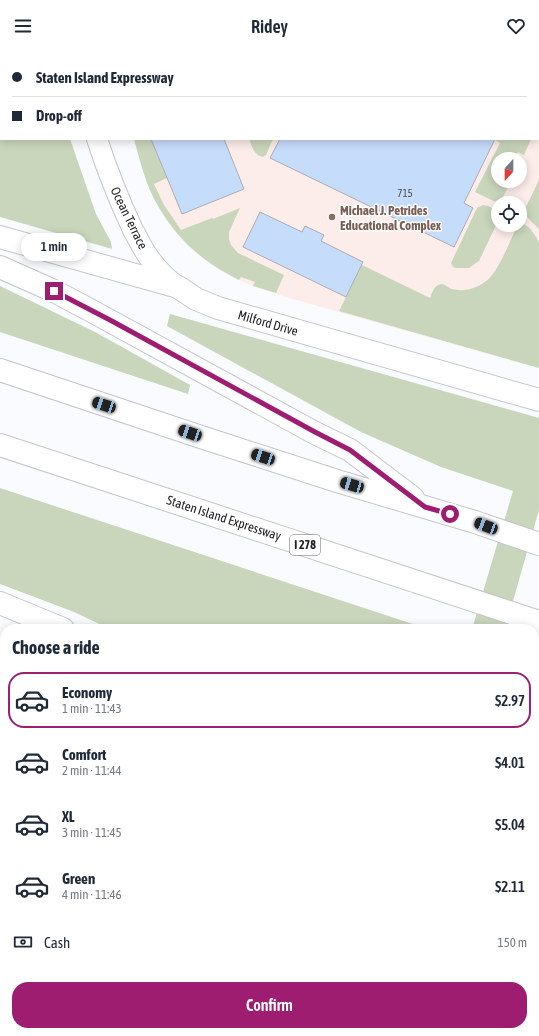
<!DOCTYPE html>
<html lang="en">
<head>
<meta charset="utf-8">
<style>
	:root { --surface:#fff; --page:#f2f2f3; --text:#1f2937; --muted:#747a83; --line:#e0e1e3; --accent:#9e1d71 }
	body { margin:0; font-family:"Asap Condensed",sans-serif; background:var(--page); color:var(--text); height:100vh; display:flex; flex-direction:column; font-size:15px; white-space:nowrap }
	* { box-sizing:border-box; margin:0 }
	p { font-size:13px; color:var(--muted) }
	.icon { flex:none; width:22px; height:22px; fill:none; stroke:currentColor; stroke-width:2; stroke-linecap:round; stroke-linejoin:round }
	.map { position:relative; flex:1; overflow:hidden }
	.sheet { position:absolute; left:0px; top:572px; width:539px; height:412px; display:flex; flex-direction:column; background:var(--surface); border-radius:16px 16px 0 0; box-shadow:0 2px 10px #0003 }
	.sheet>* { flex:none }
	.guide { position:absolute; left:0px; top:0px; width:539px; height:88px; box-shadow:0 2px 10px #0003; display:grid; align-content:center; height:88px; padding:0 12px; background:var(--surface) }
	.needle { width:26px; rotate:201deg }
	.tools { position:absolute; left:491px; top:100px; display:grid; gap:8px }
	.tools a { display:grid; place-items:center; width:36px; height:36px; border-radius:50%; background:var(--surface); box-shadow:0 2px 10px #0003; font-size:20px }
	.end { position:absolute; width:18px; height:18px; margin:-9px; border:5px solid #9e1d71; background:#fff; box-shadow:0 0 0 2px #fff }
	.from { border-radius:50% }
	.bubble { position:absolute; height:28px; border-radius:14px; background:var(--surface); box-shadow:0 2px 10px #0003; font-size:13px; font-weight:600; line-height:28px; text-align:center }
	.car { position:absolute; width:12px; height:24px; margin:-12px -6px; border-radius:5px; box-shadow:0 0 3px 1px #0007; background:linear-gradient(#222 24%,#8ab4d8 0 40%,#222 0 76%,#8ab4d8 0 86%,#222 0) }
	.guide b { display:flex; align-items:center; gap:14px; height:38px; font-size:15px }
	.guide b+b { border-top:1px solid var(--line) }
	.guide i { width:10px; height:10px; background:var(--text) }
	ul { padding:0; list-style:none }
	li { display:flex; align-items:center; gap:12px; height:56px; margin:0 8px 6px; padding:0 4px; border:2px solid transparent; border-radius:16px }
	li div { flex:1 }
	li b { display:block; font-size:15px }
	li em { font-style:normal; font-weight:600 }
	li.on { border-color:var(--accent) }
	li>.icon { width:36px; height:36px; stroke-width:1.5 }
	h2 { padding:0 12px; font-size:18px; line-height:48px }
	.pay { display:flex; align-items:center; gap:10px; height:44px; padding:0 12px; font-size:15px }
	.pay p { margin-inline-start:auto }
	.cta { display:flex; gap:8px; margin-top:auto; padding:8px 12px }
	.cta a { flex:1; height:46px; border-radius:16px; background:var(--accent); color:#fff; font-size:16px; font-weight:600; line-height:46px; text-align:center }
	header { display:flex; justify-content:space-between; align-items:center; height:52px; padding:0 12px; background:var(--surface); font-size:18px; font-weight:600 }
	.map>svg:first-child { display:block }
	.industrial { fill:#fdedea; fill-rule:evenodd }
	.green { fill:#c9d6bb }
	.building { fill:#c6dcfb; stroke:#abadb1 }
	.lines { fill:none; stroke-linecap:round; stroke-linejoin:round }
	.street-casing { stroke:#c4c6ca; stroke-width:22 }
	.secondary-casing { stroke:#c4c6ca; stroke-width:24 }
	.highway-casing { stroke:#c4c6ca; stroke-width:24 }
	.street { stroke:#fff; stroke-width:20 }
	.secondary { stroke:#fff; stroke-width:22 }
	.highway { stroke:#fff; stroke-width:22 }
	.route { stroke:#9e1d71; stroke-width:5 }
	.education-dot { fill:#8d6e63; stroke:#fff; stroke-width:1.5 }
	.labels { text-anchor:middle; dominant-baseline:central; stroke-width:3; stroke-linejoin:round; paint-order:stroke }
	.number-label { font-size:11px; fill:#4b515a }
	.shield { fill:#fff; stroke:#646566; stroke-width:1 }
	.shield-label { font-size:12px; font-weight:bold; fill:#222325 }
	.education-label { font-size:13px; font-weight:bold; fill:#785e54; stroke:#fff; text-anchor:start }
	.street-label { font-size:13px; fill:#222325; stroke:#fff }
</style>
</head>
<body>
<header><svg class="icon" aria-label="menu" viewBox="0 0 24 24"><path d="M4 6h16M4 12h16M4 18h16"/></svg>Ridey<svg class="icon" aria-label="heart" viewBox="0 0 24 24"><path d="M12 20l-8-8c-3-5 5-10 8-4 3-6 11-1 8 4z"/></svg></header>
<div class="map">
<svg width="539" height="984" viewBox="0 0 539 984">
	<rect width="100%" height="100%" fill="#f9fbff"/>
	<path class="industrial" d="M105 0H539V316L289 246 253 234 239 228 221 219 195 200 174 178 160 157 147 131 134 87H538V1H106ZM498 107H520V129H498ZM498 151H520V173H498Z"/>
	<g class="green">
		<polygon points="1,12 1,87 70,87 96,162 111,190 112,197 0,165 0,13"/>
		<path d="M134 87H151L167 126 154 132 164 153 181 178 212 166 213 167 240 156 229 180V187L231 193 238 201 284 223 276 241 253 234 255 230 241 225 239 228C224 220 209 212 196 200 176 184 156 155 147 131 142 117 138 102 134 87Z"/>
		<path d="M249 87H273L266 103 263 105C253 102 253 96 249 87Z"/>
		<polygon points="495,87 531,87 524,103 518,100 514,107 498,107 498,129 511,129 500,151 498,151 475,140 500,91 495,88"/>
		<polygon points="539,128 539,177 527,165 524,159"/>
		<polygon points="483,153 488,154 498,159 498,169 479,209 469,216 456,216 453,215 451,211 477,156"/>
		<path d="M524 172C531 176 535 183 539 190V316L339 259 362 213 430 246C432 241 434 233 441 232 446 232 448 236 452 237 463 240 475 237 485 230 498 221 510 189 517 174Z"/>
		<polygon points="0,234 95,280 190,333 188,342 0,280"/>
		<polygon points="170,262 539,366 539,458 505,577 472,577 513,439 441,415 361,380 167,274"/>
		<polygon points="0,436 428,577 110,577 74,560 0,532"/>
		<polygon points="539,695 539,808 534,806 534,713"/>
	</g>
	<g class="building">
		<polygon points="151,87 224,87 244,137 182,162"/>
		<polygon points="280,87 495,87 464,151 473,156 454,195 270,106"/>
		<polygon points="260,160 302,180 305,174 324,183 321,189 363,210 346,245 243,195"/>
	</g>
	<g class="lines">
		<defs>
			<g id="street">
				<polyline points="69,0 69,1"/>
				<path d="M97 87C107 118 119 148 133 178 139 188 143 198 150 207 158 218 167 227 178 235"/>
				<polyline points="0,829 5,907"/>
				<polyline points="534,830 539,832"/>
				<polyline points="10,979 10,984"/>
				<polyline points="246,979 246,984"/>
				<polyline points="475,979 476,984"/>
			</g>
			<g id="secondary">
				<polyline points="0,185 178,235 196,247 218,256 539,348"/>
				<polyline points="0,551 63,577"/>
				<polyline points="534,594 539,577"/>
			</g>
			<g id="highway">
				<polyline points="0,215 54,239 88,257 315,381 350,398 413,446"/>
				<polyline points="0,318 204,386 337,429 475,470 539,492"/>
				<polyline points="0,393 539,570"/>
			</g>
		</defs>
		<use href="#street" class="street-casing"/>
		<use href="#secondary" class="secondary-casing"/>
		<use href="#highway" class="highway-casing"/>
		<use href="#street" class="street"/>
		<use href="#secondary" class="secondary"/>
		<use href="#highway" class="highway"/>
	</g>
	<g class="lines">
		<polyline class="route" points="54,239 110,268 315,380 350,398 425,455 450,462"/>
	</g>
	<circle class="education-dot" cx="332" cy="165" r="4"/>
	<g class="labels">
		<g class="number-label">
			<text x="405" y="141">715</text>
		</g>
		<rect class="shield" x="290" y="483" width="30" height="20" rx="3"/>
		<g class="shield-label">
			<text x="305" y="493">I 278</text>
		</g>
		<g class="education-label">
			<text x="340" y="158">Michael J. Petrides<tspan x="340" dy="15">Educational Complex</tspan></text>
		</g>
		<g class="street-label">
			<text transform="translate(129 166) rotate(64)">Ocean Terrace</text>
			<text transform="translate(268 271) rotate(16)">Milford Drive</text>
			<text transform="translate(224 466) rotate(18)">Staten Island Expressway</text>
		</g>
	</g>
</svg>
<div class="tools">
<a><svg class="needle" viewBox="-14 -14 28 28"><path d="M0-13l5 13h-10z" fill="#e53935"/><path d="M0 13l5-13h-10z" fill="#747a83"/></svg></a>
<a><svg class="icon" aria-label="locate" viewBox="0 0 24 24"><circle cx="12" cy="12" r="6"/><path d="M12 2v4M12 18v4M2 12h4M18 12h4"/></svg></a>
</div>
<i class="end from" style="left:450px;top:462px"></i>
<i class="end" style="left:54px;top:239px"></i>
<div class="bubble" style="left:21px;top:181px;width:66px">1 min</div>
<i class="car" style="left:104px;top:353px;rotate:288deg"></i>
<i class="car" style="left:190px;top:381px;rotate:289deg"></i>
<i class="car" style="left:263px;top:405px;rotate:288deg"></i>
<i class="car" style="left:352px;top:433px;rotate:286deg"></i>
<i class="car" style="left:486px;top:474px;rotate:291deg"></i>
<div class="guide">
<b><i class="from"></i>Staten Island Expressway</b>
<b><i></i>Drop-off</b>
</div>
<section class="sheet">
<h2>Choose a ride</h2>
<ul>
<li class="on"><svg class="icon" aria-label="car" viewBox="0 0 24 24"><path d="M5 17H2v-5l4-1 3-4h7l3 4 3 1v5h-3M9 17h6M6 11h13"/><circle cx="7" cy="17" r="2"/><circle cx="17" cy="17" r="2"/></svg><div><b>Economy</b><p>1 min · 11:43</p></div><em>$2.97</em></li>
<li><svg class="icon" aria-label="car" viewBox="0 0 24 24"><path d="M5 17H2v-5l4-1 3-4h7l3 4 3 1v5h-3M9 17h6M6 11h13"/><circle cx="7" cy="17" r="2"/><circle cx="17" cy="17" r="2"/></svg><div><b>Comfort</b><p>2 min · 11:44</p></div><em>$4.01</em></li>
<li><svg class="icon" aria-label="car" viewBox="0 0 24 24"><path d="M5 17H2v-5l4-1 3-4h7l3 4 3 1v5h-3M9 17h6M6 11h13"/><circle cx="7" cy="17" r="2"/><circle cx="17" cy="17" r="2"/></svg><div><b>XL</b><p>3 min · 11:45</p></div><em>$5.04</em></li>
<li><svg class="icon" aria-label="car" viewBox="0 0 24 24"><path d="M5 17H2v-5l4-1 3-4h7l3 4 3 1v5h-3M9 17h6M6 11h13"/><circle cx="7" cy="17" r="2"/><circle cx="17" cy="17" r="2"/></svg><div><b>Green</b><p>4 min · 11:46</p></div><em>$2.11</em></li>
</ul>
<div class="pay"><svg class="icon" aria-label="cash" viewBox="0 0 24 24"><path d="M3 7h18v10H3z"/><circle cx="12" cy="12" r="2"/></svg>Cash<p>150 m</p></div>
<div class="cta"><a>Confirm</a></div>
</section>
</div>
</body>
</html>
